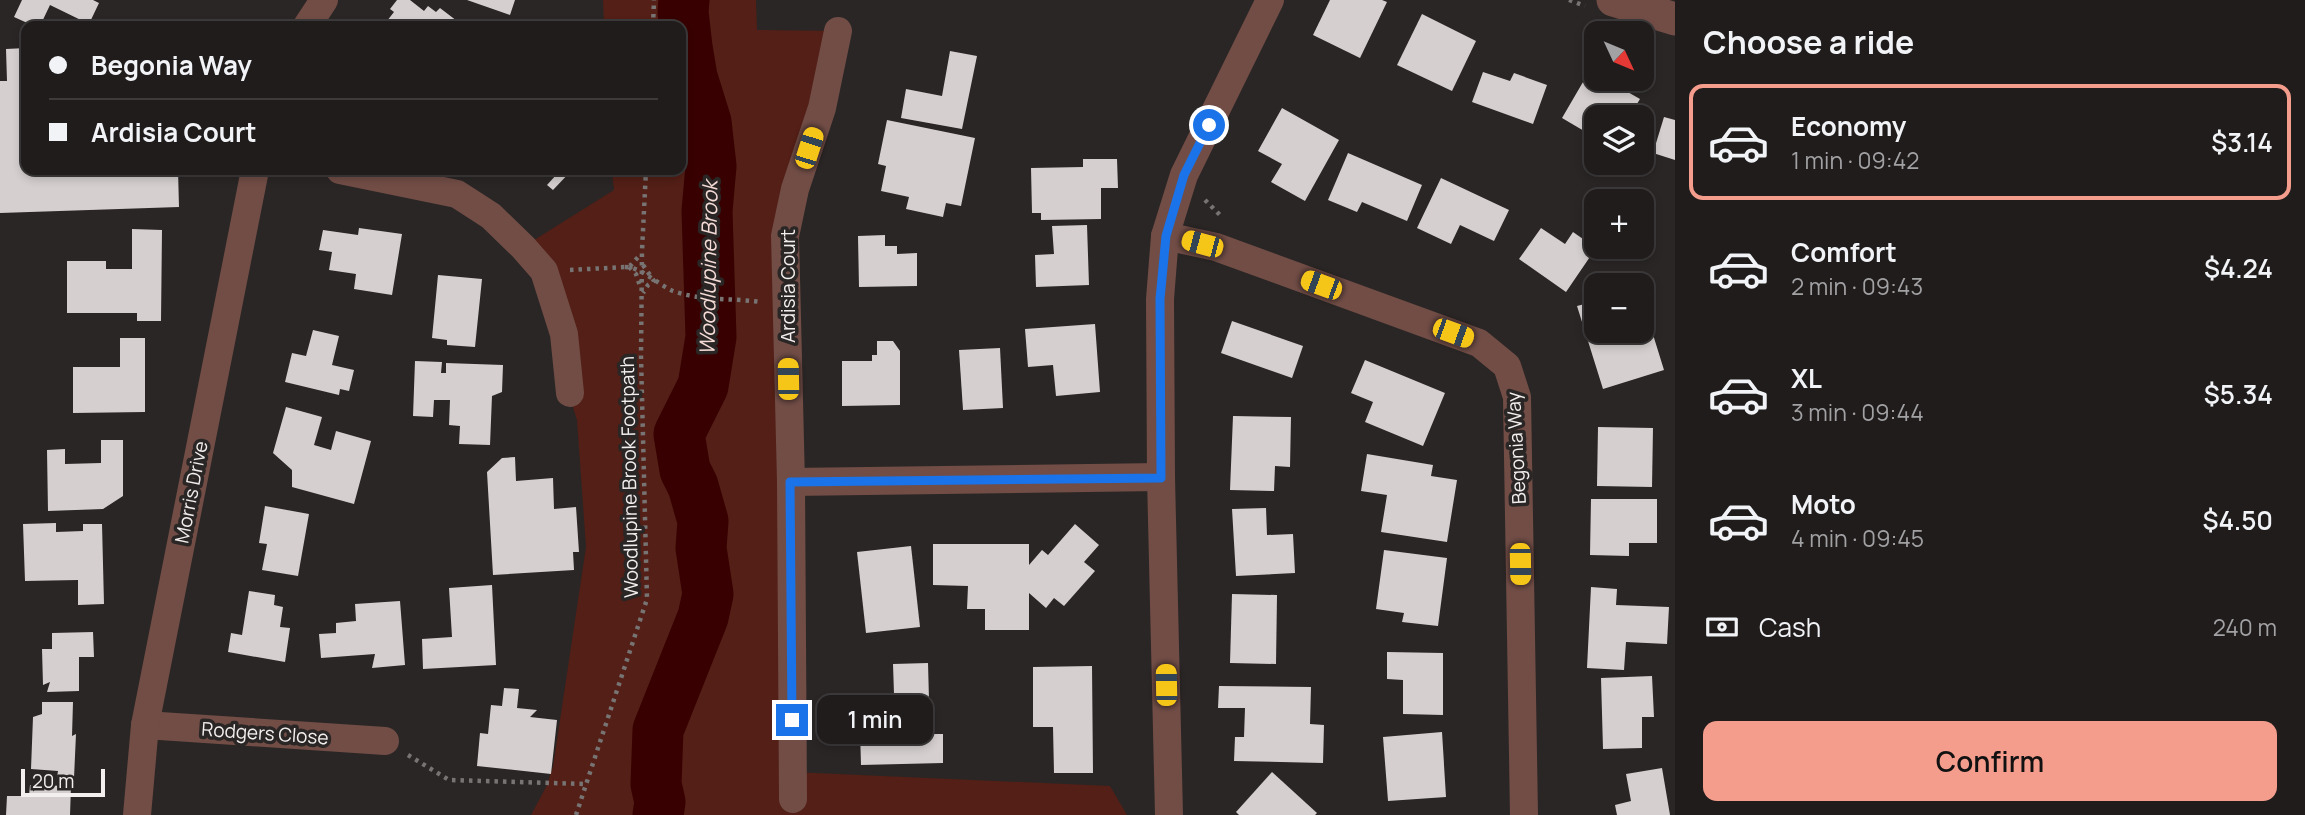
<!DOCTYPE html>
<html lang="en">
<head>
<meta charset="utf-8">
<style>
	:root { --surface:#201c1c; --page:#2d2929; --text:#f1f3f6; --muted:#a2a1a3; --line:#3d3a3b; --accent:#f49d8d }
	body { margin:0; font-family:Manrope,sans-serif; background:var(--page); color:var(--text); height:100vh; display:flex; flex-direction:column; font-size:26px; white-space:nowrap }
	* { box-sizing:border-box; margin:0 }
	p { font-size:23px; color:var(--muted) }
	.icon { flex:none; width:38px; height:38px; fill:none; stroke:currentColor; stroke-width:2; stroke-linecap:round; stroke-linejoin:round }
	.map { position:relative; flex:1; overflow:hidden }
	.side { display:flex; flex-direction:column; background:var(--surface); width:630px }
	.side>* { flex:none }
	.guide { position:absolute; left:21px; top:21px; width:665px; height:154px; border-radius:14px; box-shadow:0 4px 10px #0003,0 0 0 2px var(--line); display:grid; align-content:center; height:154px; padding:0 28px; background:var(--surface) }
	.needle { width:46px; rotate:134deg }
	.controls { position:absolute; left:1584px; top:21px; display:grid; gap:14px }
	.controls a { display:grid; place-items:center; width:70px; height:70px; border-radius:14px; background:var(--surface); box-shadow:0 4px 10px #0003,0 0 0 2px var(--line); font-size:35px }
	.scale { position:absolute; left:21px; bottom:18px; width:84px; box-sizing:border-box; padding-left:7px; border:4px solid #f2efee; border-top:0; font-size:19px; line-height:24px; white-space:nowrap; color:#f2efee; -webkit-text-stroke:5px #2a2625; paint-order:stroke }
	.end { position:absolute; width:32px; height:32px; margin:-16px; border:9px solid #1a73e8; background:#fff; box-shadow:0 0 0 4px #fff }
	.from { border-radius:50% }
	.bubble { position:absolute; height:49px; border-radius:14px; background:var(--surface); box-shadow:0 4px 10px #0003,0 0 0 2px var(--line); font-size:23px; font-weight:600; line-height:49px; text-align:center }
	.car { position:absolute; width:21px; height:42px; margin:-21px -10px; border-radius:9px; box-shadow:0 0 5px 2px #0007; background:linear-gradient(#f5c518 24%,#345 0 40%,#f5c518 0 76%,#345 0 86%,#f5c518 0) }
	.guide b { display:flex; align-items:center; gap:24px; height:66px; font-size:26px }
	.guide b+b { border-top:2px solid var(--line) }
	.guide i { width:18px; height:18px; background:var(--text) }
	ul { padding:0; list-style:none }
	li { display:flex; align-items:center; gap:21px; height:116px; margin:0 14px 10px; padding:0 14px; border:4px solid transparent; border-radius:14px }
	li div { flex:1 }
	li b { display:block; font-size:26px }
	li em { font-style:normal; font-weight:600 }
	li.current { border-color:var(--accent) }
	li>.icon { width:63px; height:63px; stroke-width:1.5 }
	h2 { padding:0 28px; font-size:32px; line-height:84px }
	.pay { display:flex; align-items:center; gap:18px; height:77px; padding:0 28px; font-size:26px }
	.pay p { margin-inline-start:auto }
	.cta { display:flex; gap:14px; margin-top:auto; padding:14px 28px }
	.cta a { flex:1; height:80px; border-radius:14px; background:var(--accent); color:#111; font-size:28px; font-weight:600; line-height:80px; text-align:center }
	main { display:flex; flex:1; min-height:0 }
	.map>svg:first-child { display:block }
	.green { fill:#531f16 }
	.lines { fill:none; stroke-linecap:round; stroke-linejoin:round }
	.river { stroke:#380000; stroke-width:51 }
	.building { fill:#d5d0cf }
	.path { stroke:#777473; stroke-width:4.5; stroke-dasharray:3.5 5; stroke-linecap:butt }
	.minor { stroke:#714d46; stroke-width:28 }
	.tertiary { stroke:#714d46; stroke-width:33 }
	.route { stroke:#1a73e8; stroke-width:9 }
	.labels { text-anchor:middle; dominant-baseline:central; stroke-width:7; stroke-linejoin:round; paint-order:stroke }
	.street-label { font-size:19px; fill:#f2efee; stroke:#2a2625 }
	.water-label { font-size:21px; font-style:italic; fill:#f4dbd6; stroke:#2a2625 }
</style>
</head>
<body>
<main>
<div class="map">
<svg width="1675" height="815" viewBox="0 0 1675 815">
	<rect width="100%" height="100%" fill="#2a2625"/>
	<polygon class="green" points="603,0 756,0 757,30 838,31 785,236 792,772 1110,786 1127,815 531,815 546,787 553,767 586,547 577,420 523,247 614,190 612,170 681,170 681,26 604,26"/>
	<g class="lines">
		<polyline class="river" points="658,815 660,802 656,784 658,730 703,617 708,594 701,548 703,521 693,486 685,470 679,434 703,386 711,337 707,211 711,166 706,122 692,77 687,47 683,12 684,0"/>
	</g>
	<g class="building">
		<polygon points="22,0 93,0 99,3 89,24 50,5 40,26 34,26 14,17"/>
		<polygon points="397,0 410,0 424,11 428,6 436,12 440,8 457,21 455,26 383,26 394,12 390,9"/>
		<polygon points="467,0 515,0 510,15"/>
		<polygon points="1330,0 1382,0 1387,2 1360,58 1313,35"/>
		<polygon points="1422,14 1476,41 1452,91 1397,65"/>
		<polygon points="26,48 26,170 178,170 179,207 0,213 0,81 7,81 6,49"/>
		<polygon points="950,51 977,56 962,129 901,118 906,89 942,96"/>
		<polygon points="1590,70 1596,73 1596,79 1605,79 1640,99 1629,117 1618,110 1613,117 1596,117 1596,138 1562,118"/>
		<polygon points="1483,72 1510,81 1514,73 1547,85 1533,124 1472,102"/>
		<polygon points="1282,108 1339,140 1305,201 1271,182 1282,164 1258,151"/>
		<polygon points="1664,117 1675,120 1675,160 1653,153"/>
		<polygon points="887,120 975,138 961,206 946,203 943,217 906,209 909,197 881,191 886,166 878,164"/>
		<polygon points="1348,153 1422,185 1407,221 1362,202 1357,212 1328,200"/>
		<polygon points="1083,159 1117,159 1118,188 1101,188 1101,219 1041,220 1041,213 1032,213 1031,168 1083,167"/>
		<polygon points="552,170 572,170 553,190 547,185 557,174"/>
		<polygon points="1441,178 1509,210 1494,241 1460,225 1451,244 1417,228"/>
		<polygon points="1087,225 1089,285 1036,287 1035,255 1054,254 1052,226"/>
		<polygon points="359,228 402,234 392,295 354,289 356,274 329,270 332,252 319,250 323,230 358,235"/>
		<polygon points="1541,228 1565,244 1573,232 1596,248 1566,292 1519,259"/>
		<polygon points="132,229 162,230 161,321 137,321 137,313 67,313 67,261 106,261 106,269 132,269"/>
		<polygon points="885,235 885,246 897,246 897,254 917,253 917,286 859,287 858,236"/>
		<polygon points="438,275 482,279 475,347 447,345 447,340 432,338"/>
		<polygon points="1596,301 1596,331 1642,331 1642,314 1646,312 1664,370 1603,389 1577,306"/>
		<polygon points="1232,321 1303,346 1292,378 1221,353"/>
		<polygon points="1095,324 1100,392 1056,396 1053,365 1028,367 1025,329"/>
		<polygon points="313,330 339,336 332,365 354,370 349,391 340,389 339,395 285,382 292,353 306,356"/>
		<polygon points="120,338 145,338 145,412 73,413 73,367 120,367"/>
		<polygon points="877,341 893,341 900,351 900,405 842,406 842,361 872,361 872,355 877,355"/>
		<polygon points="1000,348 1003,408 963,410 959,350"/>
		<polygon points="1365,360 1445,393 1423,446 1365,422 1373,402 1351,393"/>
		<polygon points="415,361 442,362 441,373 446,373 446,363 503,365 502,392 492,396 490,445 459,444 460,426 449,425 450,400 434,400 433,417 413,416"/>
		<polygon points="286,407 322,417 314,445 331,450 336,431 371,441 354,504 292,487 292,470 273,453"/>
		<polygon points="1233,416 1291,417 1290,467 1275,466 1274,491 1230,490"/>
		<polygon points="1598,427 1653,428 1652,487 1597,486"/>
		<polygon points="101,440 123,440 123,496 103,509 48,511 47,450 65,449 65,464 101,463"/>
		<polygon points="1367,454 1433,465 1431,476 1457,480 1447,542 1381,532 1387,495 1361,491"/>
		<polygon points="515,457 516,481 553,478 554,509 576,507 579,552 573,552 574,570 493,575 487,472 502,458"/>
		<polygon points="1591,499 1657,499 1657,543 1629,543 1629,556 1590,555"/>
		<polygon points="265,506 309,514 298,576 262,570 267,544 259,543"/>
		<polygon points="1266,508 1267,535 1293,534 1295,573 1236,576 1232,509"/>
		<polygon points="56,523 56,532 83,531 83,524 102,524 104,604 78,605 78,580 25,581 23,524"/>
		<polygon points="1075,524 1099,545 1084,562 1095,571 1064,606 1054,598 1046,608 1029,593 1029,630 985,630 985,609 967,609 968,586 933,585 933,544 1029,544 1029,565 1042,550 1048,555"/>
		<polygon points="911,546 920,627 866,633 857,552"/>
		<polygon points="1384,550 1447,558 1438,626 1402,622 1404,613 1376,609"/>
		<polygon points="492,585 496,665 423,669 422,639 452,637 449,588"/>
		<polygon points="1591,587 1617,589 1616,605 1669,607 1667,644 1626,642 1624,670 1587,668"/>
		<polygon points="249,591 275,595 274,605 283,607 280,627 290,628 285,662 228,652 231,633 242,635"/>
		<polygon points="1232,594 1277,595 1276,664 1230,663"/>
		<polygon points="400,601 405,665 372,668 375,654 321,658 319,634 336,633 336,623 356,621 355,604"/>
		<polygon points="93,632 94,657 79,657 79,691 47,692 50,682 43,685 42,649 52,649 52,633"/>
		<polygon points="1387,652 1443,653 1443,715 1403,714 1403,680 1387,679"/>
		<polygon points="928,663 929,700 916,700 917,734 943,734 943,763 861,765 859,695 894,694 893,664"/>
		<polygon points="1092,666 1093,773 1054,773 1053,727 1033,727 1033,667"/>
		<polygon points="1652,676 1654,717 1642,717 1642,748 1603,749 1601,678"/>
		<polygon points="1219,686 1311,687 1310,724 1324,725 1323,763 1234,761 1235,737 1244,737 1245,708 1218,708"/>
		<polygon points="504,688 519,689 517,708 537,710 530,717 557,720 551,774 477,766 480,733 488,734 491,705 502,706"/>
		<polygon points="42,702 73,702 72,736 76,734 74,778 57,777 58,771 31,769 33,717 42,714"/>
		<polygon points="1442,732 1446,797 1388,801 1383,737"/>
		<polygon points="1662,768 1670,815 1617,815 1615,805 1631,801 1626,774"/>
		<polygon points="1272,772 1317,813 1315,815 1239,815 1236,812"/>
		<polygon points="30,785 71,786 70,815 6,815 7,796 29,796"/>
	</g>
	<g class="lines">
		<g class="path">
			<polyline points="1569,0 1585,6"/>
			<polyline points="653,26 654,0"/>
			<polyline points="1205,200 1223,218"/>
			<polyline points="643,265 654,281 648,285 643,293"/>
			<path d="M625 267C641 267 657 284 673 291 700 301 733 298 761 302"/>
			<polyline points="629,267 636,274 640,286"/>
			<polyline points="570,270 625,267 631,265 640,255"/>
			<polyline points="408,755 449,780 586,784"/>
			<polyline points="576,815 647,599 641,356 642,251 646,170"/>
		</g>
		<g class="minor">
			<polyline points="307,26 324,0"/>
			<polyline points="340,170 457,194 491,216 523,247 544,271 564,334 570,393"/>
			<polyline points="1165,236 1216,247 1479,343 1507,366 1517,397 1524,815"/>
			<polyline points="791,482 1161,477"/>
			<polyline points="145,725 385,741"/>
			<polyline points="793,799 791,482 785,236 795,189 822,108 838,31"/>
			<polyline points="137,815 145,725 255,170"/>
			<polyline points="1169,815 1161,477 1160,299 1165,236 1184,175 1270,0"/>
		</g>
		<polyline class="tertiary" points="1613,0 1675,19"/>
	</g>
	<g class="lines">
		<polyline class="route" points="792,720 790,482 1161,478 1160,299 1166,236 1184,175 1209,125"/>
	</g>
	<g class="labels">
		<g class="street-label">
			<text transform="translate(788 286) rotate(-90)">Ardisia Court</text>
			<text transform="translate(1516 448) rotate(-93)">Begonia Way</text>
			<text transform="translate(629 477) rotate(-91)">Woodlupine Brook Footpath</text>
			<text transform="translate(191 492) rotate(-79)">Morris Drive</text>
			<text transform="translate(265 733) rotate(4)">Rodgers Close</text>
		</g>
		<g class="water-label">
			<text transform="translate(708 268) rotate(-89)">Woodlupine Brook</text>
		</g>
	</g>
</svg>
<div class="controls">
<a><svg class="needle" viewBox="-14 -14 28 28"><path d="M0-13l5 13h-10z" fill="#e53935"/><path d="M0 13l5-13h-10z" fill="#a2a1a3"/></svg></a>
<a><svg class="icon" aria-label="layers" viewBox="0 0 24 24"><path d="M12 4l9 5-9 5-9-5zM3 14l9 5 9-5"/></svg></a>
<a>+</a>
<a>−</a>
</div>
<div class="scale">20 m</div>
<i class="end from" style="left:1209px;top:125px"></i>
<i class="end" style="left:792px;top:720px"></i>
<div class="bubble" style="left:817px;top:695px;width:116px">1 min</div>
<i class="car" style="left:809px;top:148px;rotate:18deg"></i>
<i class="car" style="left:1202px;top:244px;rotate:285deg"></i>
<i class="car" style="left:1321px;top:285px;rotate:290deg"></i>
<i class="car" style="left:1453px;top:333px;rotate:110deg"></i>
<i class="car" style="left:788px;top:379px;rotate:359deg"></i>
<i class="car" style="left:1520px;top:564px;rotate:179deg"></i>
<i class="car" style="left:1166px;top:685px;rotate:359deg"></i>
<div class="guide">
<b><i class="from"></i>Begonia Way</b>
<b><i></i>Ardisia Court</b>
</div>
</div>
<section class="side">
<h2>Choose a ride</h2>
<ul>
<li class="current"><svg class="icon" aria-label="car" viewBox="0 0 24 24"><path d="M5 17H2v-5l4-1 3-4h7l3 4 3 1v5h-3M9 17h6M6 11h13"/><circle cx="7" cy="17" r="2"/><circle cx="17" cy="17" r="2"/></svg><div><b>Economy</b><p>1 min · 09:42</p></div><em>$3.14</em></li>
<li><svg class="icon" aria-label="car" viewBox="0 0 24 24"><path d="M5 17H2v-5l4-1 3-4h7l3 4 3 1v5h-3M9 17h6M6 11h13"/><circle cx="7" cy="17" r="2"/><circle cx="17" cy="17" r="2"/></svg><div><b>Comfort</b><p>2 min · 09:43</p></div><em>$4.24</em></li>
<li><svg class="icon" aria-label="car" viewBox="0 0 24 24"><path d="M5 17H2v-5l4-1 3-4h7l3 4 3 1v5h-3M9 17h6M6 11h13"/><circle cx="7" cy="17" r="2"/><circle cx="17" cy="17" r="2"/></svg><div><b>XL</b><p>3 min · 09:44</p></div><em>$5.34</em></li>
<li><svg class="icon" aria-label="car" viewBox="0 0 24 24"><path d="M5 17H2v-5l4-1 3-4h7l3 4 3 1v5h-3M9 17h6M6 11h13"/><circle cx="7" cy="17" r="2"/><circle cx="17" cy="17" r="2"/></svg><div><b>Moto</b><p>4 min · 09:45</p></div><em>$4.50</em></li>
</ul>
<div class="pay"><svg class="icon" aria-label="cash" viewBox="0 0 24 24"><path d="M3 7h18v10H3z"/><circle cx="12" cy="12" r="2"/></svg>Cash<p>240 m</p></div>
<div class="cta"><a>Confirm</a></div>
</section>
</main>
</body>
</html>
